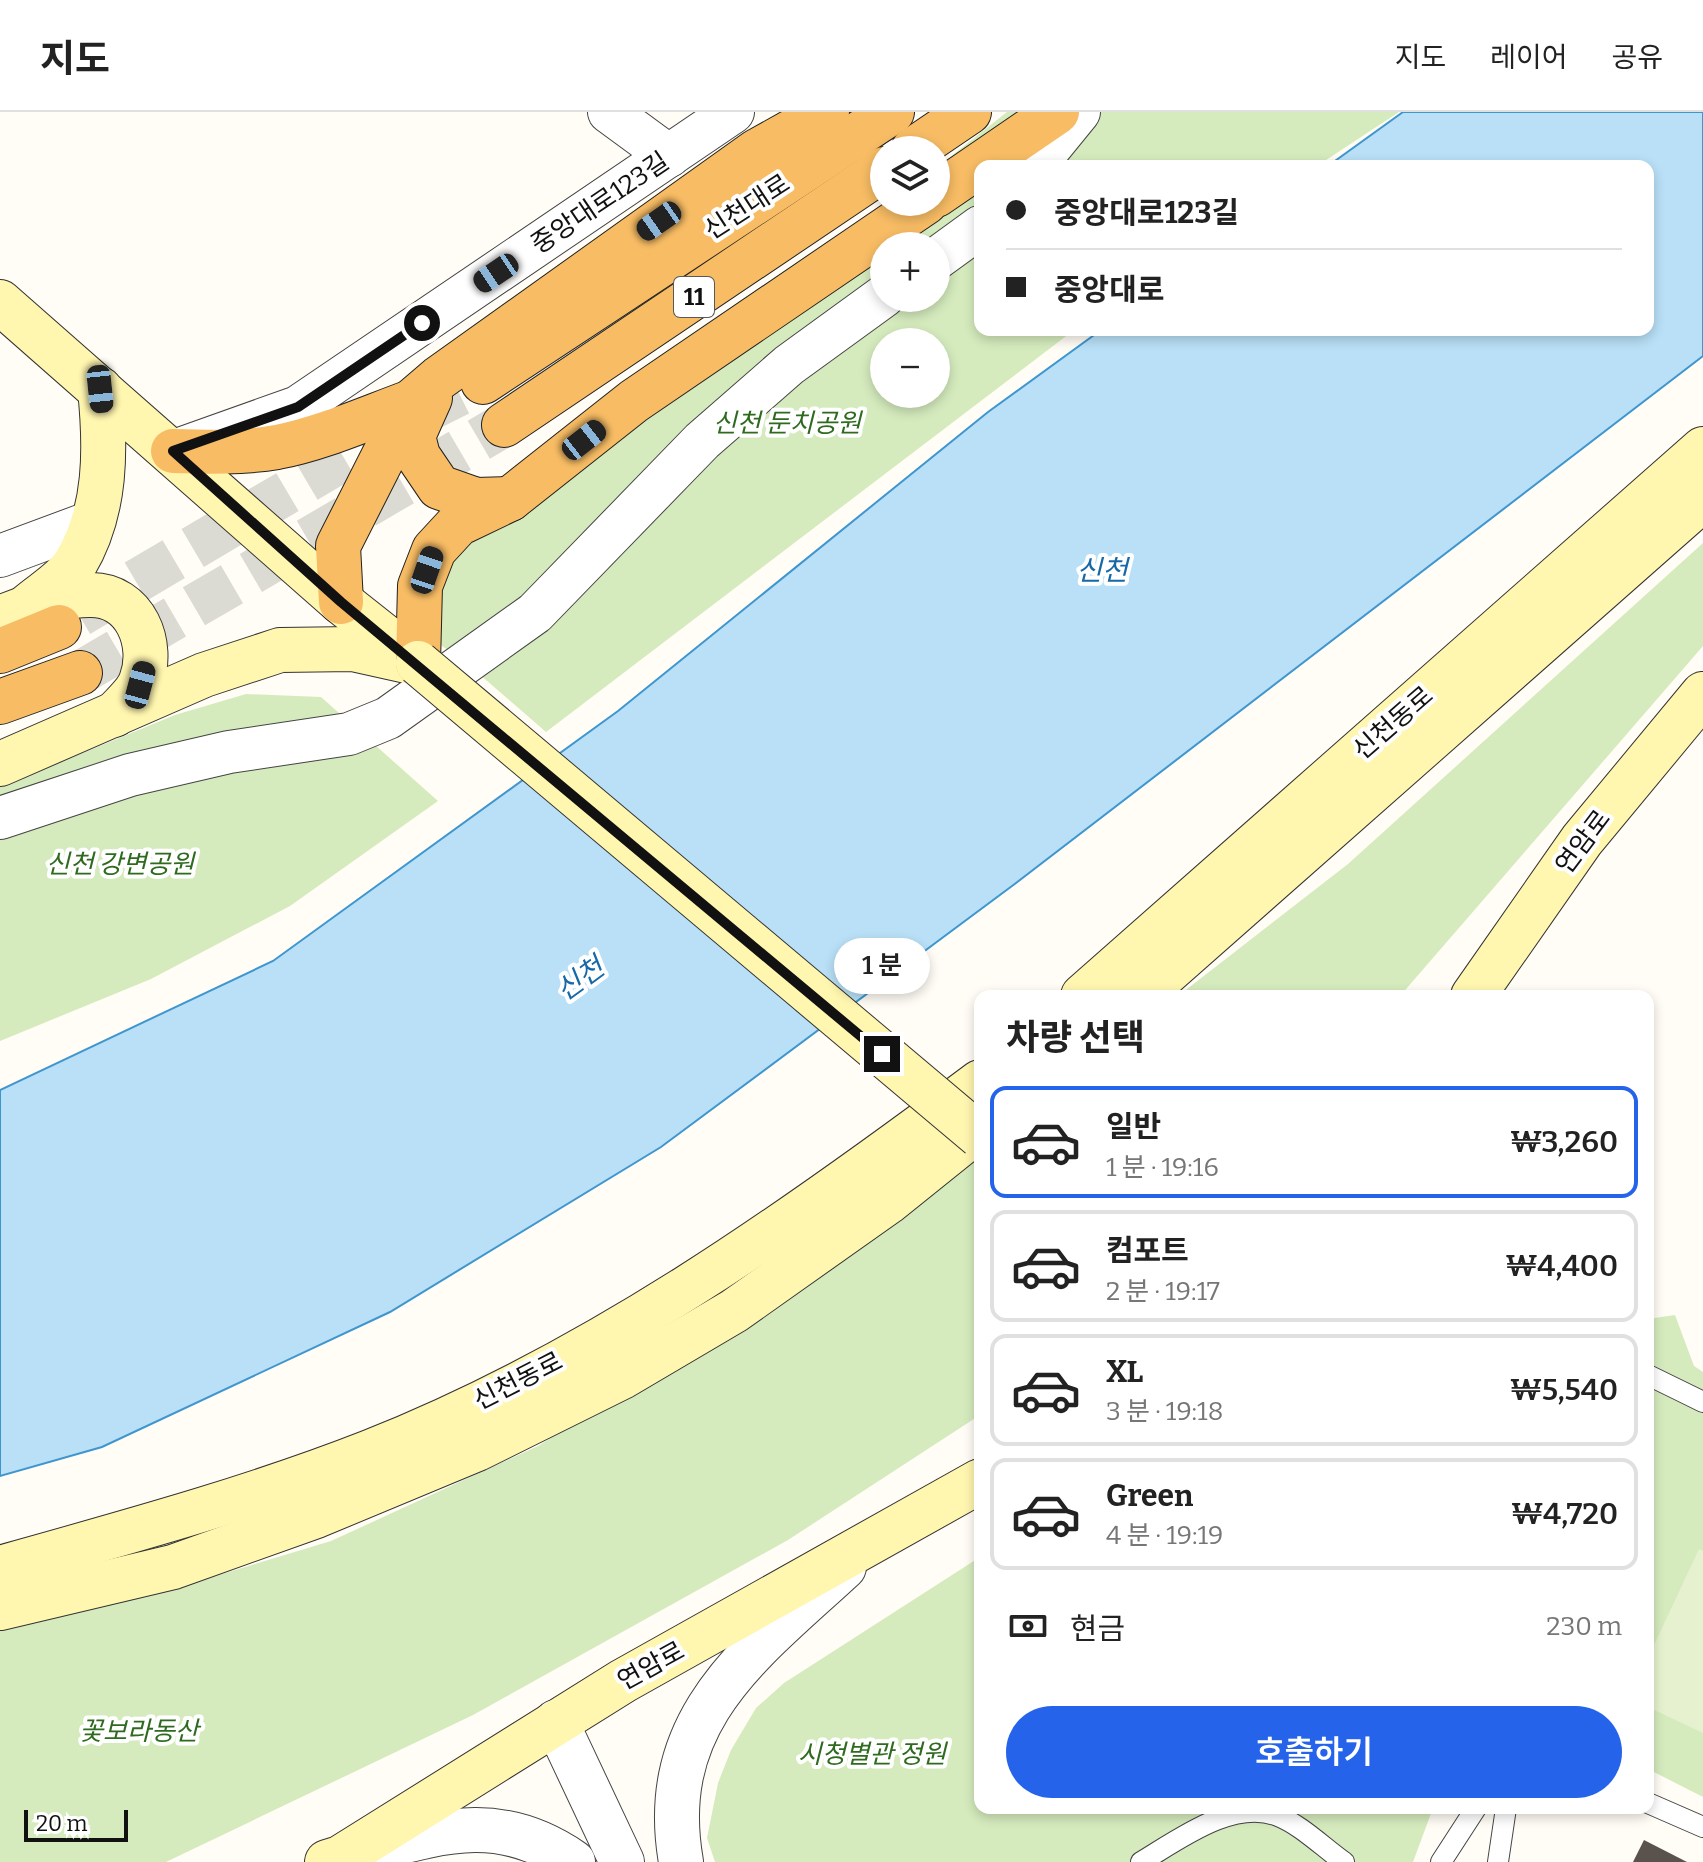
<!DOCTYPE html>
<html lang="ko">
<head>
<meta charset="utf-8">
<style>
	:root { --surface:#fff; --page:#f6f6f6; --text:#222; --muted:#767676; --line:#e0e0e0; --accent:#2563eb }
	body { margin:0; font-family:Bitter,"Noto Sans KR",serif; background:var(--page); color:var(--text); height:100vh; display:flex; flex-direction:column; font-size:30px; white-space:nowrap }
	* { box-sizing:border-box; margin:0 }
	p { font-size:26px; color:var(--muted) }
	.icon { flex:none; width:44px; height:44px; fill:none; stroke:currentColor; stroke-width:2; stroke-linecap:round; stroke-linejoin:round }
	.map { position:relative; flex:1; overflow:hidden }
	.panel { position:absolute; left:974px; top:878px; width:680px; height:824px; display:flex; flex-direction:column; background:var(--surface); border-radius:16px; box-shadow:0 4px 12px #0003 }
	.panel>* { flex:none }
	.guide { position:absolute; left:974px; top:48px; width:680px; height:176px; border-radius:16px; box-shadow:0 4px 12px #0003; display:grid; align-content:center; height:176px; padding:0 32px; background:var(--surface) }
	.fabs { position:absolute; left:870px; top:24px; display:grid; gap:16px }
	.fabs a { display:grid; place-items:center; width:80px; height:80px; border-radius:50%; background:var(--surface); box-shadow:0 4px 12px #0003; font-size:40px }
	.scale { position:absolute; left:24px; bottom:20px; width:104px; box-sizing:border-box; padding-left:8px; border:4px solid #111; border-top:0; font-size:22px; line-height:28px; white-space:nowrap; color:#111; -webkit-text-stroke:6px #fff; paint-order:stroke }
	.end { position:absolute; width:36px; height:36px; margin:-18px; border:10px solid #111; background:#fff; box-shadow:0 0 0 4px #fff }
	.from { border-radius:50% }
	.bubble { position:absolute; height:56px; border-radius:28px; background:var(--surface); box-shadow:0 4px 12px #0003; font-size:26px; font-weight:600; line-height:56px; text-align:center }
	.car { position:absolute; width:24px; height:48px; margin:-24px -12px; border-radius:10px; box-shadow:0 0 6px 2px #0007; background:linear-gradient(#222 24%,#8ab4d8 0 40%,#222 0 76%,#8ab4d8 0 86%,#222 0) }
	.guide b { display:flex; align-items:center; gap:28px; height:76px; font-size:30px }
	.guide b+b { border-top:2px solid var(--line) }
	.guide i { width:20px; height:20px; background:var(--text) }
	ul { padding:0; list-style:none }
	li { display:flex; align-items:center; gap:24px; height:112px; margin:0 16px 12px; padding:0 16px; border:4px solid var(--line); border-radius:16px }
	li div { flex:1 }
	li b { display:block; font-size:30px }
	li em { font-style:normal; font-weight:600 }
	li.on { border-color:var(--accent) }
	li>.icon { width:72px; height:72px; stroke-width:1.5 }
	h2 { padding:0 32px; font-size:36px; line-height:96px }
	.pay { display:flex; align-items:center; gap:20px; height:88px; padding:0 32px; font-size:30px }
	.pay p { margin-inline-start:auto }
	.button { display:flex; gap:16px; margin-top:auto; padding:16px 32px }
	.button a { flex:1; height:92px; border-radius:48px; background:var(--accent); color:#fff; font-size:32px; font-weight:600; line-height:92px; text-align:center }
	header { display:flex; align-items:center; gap:48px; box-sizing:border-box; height:112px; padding:0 40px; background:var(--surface); border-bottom:2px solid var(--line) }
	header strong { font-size:38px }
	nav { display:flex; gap:44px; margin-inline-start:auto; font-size:28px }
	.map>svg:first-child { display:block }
	.green { fill:#d5ebbd; fill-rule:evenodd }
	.pitch { fill:#e6f2cf }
	.water { fill:#b9e0f7; stroke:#3f96cf; stroke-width:2 }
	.building { fill:#5a524d }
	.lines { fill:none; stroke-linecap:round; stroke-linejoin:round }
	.trunk-tunnel { stroke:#dbdad3; stroke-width:44; stroke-dasharray:44 22; stroke-linecap:butt }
	.service-casing { stroke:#444; stroke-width:22 }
	.minor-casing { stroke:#444; stroke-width:44 }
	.tertiary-casing { stroke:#444; stroke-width:46 }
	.secondary-casing { stroke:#333; stroke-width:46 }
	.trunk-casing { stroke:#222; stroke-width:46 }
	.service { stroke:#fff; stroke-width:20 }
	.minor { stroke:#fff; stroke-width:42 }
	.tertiary { stroke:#fff; stroke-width:44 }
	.secondary { stroke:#fff6b0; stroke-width:44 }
	.trunk { stroke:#f7bc64; stroke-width:44 }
	.secondary-bridge-casing { stroke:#333; stroke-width:46; stroke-linecap:butt }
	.secondary-bridge { stroke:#fff6b0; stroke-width:44 }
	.route { stroke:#111; stroke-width:10 }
	.labels { text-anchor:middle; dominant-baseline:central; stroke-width:8; stroke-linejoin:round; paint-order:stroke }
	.shield { fill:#fff; stroke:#585858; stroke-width:2 }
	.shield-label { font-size:24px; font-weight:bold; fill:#111 }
	.street-label { font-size:26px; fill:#111; stroke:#fff }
	.park-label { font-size:26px; font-style:italic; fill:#2f6b1f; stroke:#fff }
	.water-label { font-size:28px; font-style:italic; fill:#1768a6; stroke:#fff }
</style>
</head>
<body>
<header>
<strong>지도</strong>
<nav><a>지도</a><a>레이어</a><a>공유</a></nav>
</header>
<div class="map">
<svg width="1703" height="1750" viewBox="0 0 1703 1750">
	<rect width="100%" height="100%" fill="#fffdf5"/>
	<g class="green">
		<path d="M1007 0H1399L1317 54H980V218H1074L546 620 464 549 436 530 427 458ZM884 134H936V186H884ZM884 230H936V282H884Z"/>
		<polygon points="1703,431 1703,534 1400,884 1178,884 1348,752"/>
		<polygon points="246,582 321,585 438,689 290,794 151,867 0,929 0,675 175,603"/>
		<polygon points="980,1038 980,1303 788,1428 473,1603 166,1750 0,1750 0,1512 152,1483 331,1429 538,1334 735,1209"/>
		<polygon points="1675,1203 1694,1254 1703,1260 1703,1685 1648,1657 1648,1207"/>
		<polygon points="980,1445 980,1696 1433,1696 1413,1750 715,1750 707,1726 718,1671 731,1638 756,1596 784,1571"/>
	</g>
	<polygon class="pitch" points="1699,1437 1703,1439 1703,1621 1648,1595 1648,1546"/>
	<polygon class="water" points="1403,0 1703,0 1703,244 1012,774 661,1035 390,1200 102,1335 0,1364 0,978 273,849 618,599 988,300 1101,218 1648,218 1648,54 1328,54"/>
	<polygon class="building" points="1644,1728 1687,1750 1633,1750"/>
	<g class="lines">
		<g class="trunk-tunnel">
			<polyline points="79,503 425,299 483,270"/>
			<polyline points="80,561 504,313"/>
		</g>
		<defs>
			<g id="service">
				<polyline points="1648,1263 1703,1290"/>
				<polyline points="1648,1691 1703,1715"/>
				<path d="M1141 1750C1178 1728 1233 1686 1278 1704 1301 1713 1324 1736 1344 1750"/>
				<polyline points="1441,1750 1476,1696"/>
				<polyline points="1498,1750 1506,1696"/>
			</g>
			<g id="minor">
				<polyline points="609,0 669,44"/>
				<polyline points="1035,54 1079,0"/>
				<polyline points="936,147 980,115"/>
				<polyline points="180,337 298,295 733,0"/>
				<polyline points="0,444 94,409"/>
				<polyline points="0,706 130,663 229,640 349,622 388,606 535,501 702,329 789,253 884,184"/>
			</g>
			<g id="tertiary">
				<polyline points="556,1610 622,1750"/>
				<path d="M353 1743C436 1721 496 1697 573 1750"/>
				<path d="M681 1750C656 1607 751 1541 844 1455"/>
			</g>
			<g id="secondary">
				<polyline points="0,190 341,490 418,551"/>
				<path d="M29 493C43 481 65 468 75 452 107 399 106 336 100 277"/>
				<path d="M0 506C27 495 60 483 90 483 136 482 155 533 141 569 137 581 123 593 114 603"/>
				<polyline points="0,652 204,563 280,538 353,537 407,549"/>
				<polyline points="1083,884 1703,337"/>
				<polyline points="1140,884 1703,387"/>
				<polyline points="1473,884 1582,728 1703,582"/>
				<path d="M0 1456C124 1421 250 1387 370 1340 593 1252 790 1112 980 970"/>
				<polyline points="0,1496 173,1455 316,1404 477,1337 622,1265 734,1199 888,1090 980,1016"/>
				<polyline points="327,1750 340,1746 623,1569 980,1369"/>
			</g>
			<g id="trunk">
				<polyline points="913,38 969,0"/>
				<polyline points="936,83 1057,0"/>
				<polyline points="483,270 892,0"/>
				<polyline points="430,286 413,324 418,344 439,375 476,388 510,387"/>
				<polyline points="504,313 884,57"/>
				<path d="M173 339C208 340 242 341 277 335 323 326 367 306 411 290"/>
				<polyline points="341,490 338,434 411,290 439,266 757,39 827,0"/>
				<polyline points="0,539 59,515"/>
				<polyline points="418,551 420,474 434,438 458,412 510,387 634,289 926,90"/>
				<polyline points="0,590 80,561"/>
			</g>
		</defs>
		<use href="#service" class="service-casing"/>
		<use href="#minor" class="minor-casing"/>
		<use href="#tertiary" class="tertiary-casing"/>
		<use href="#secondary" class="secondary-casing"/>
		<use href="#trunk" class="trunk-casing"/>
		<use href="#service" class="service"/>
		<use href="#minor" class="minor"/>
		<use href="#tertiary" class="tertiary"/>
		<use href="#secondary" class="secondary"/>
		<use href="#trunk" class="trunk"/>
		<defs>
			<polyline id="secondary-bridge" points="418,551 980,1024"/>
		</defs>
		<use href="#secondary-bridge" class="secondary-bridge-casing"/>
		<use href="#secondary-bridge" class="secondary-bridge"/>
	</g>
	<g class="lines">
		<polyline class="route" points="422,211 298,295 173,339 341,490 882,942"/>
	</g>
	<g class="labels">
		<rect class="shield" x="674" y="165" width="40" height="40" rx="6"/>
		<g class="shield-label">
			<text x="694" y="185">11</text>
		</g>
		<g class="street-label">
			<text transform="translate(600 91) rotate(-34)">중앙대로123길</text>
			<text transform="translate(747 95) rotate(-33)">신천대로</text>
			<text transform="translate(1393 611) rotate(-41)">신천동로</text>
			<text transform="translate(1583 730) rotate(-53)">연암로</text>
			<text transform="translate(518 1269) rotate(-27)">신천동로</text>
			<text transform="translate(651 1554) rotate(-29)">연암로</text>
		</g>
		<g class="park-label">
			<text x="787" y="311">신천 둔치공원</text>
			<text x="120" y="752">신천 강변공원</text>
			<text x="139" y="1619">꽃보라동산</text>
			<text x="872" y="1642">시청별관 정원</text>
		</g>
		<g class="water-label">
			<text x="1102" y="458">신천</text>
			<text transform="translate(580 867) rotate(-36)">신천</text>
		</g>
	</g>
</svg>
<div class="fabs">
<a><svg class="icon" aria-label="layers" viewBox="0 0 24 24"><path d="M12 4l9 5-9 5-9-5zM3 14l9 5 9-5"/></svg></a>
<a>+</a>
<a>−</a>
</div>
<div class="scale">20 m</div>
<i class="end from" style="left:422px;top:211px"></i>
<i class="end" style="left:882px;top:942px"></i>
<div class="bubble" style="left:834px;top:826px;width:96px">1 분</div>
<i class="car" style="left:659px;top:109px;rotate:235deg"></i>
<i class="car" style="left:496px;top:161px;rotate:236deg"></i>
<i class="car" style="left:100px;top:277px;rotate:174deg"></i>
<i class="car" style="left:584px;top:328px;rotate:52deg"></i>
<i class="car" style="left:427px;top:458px;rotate:19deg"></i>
<i class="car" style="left:140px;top:573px;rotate:15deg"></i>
<div class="guide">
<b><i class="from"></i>중앙대로123길</b>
<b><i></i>중앙대로</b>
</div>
<section class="panel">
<h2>차량 선택</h2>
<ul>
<li class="on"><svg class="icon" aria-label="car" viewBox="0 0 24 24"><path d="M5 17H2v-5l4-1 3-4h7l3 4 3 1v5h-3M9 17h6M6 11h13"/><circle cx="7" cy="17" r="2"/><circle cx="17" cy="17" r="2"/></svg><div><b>일반</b><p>1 분 · 19:16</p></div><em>₩3,260</em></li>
<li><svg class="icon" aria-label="car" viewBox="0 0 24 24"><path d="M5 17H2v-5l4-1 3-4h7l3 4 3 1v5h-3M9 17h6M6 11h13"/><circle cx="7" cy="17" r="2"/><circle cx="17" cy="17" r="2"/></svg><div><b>컴포트</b><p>2 분 · 19:17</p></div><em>₩4,400</em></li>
<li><svg class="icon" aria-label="car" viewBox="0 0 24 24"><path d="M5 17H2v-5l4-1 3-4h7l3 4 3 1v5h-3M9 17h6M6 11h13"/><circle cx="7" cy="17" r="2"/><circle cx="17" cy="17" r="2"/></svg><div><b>XL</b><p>3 분 · 19:18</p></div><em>₩5,540</em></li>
<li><svg class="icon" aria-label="car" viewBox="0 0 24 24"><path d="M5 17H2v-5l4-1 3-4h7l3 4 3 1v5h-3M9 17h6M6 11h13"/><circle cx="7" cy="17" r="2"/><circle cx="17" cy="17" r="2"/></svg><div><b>Green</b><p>4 분 · 19:19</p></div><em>₩4,720</em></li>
</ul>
<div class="pay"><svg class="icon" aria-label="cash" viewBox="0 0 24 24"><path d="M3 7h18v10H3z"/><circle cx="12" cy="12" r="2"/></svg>현금<p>230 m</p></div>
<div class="button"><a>호출하기</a></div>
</section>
</div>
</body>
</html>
